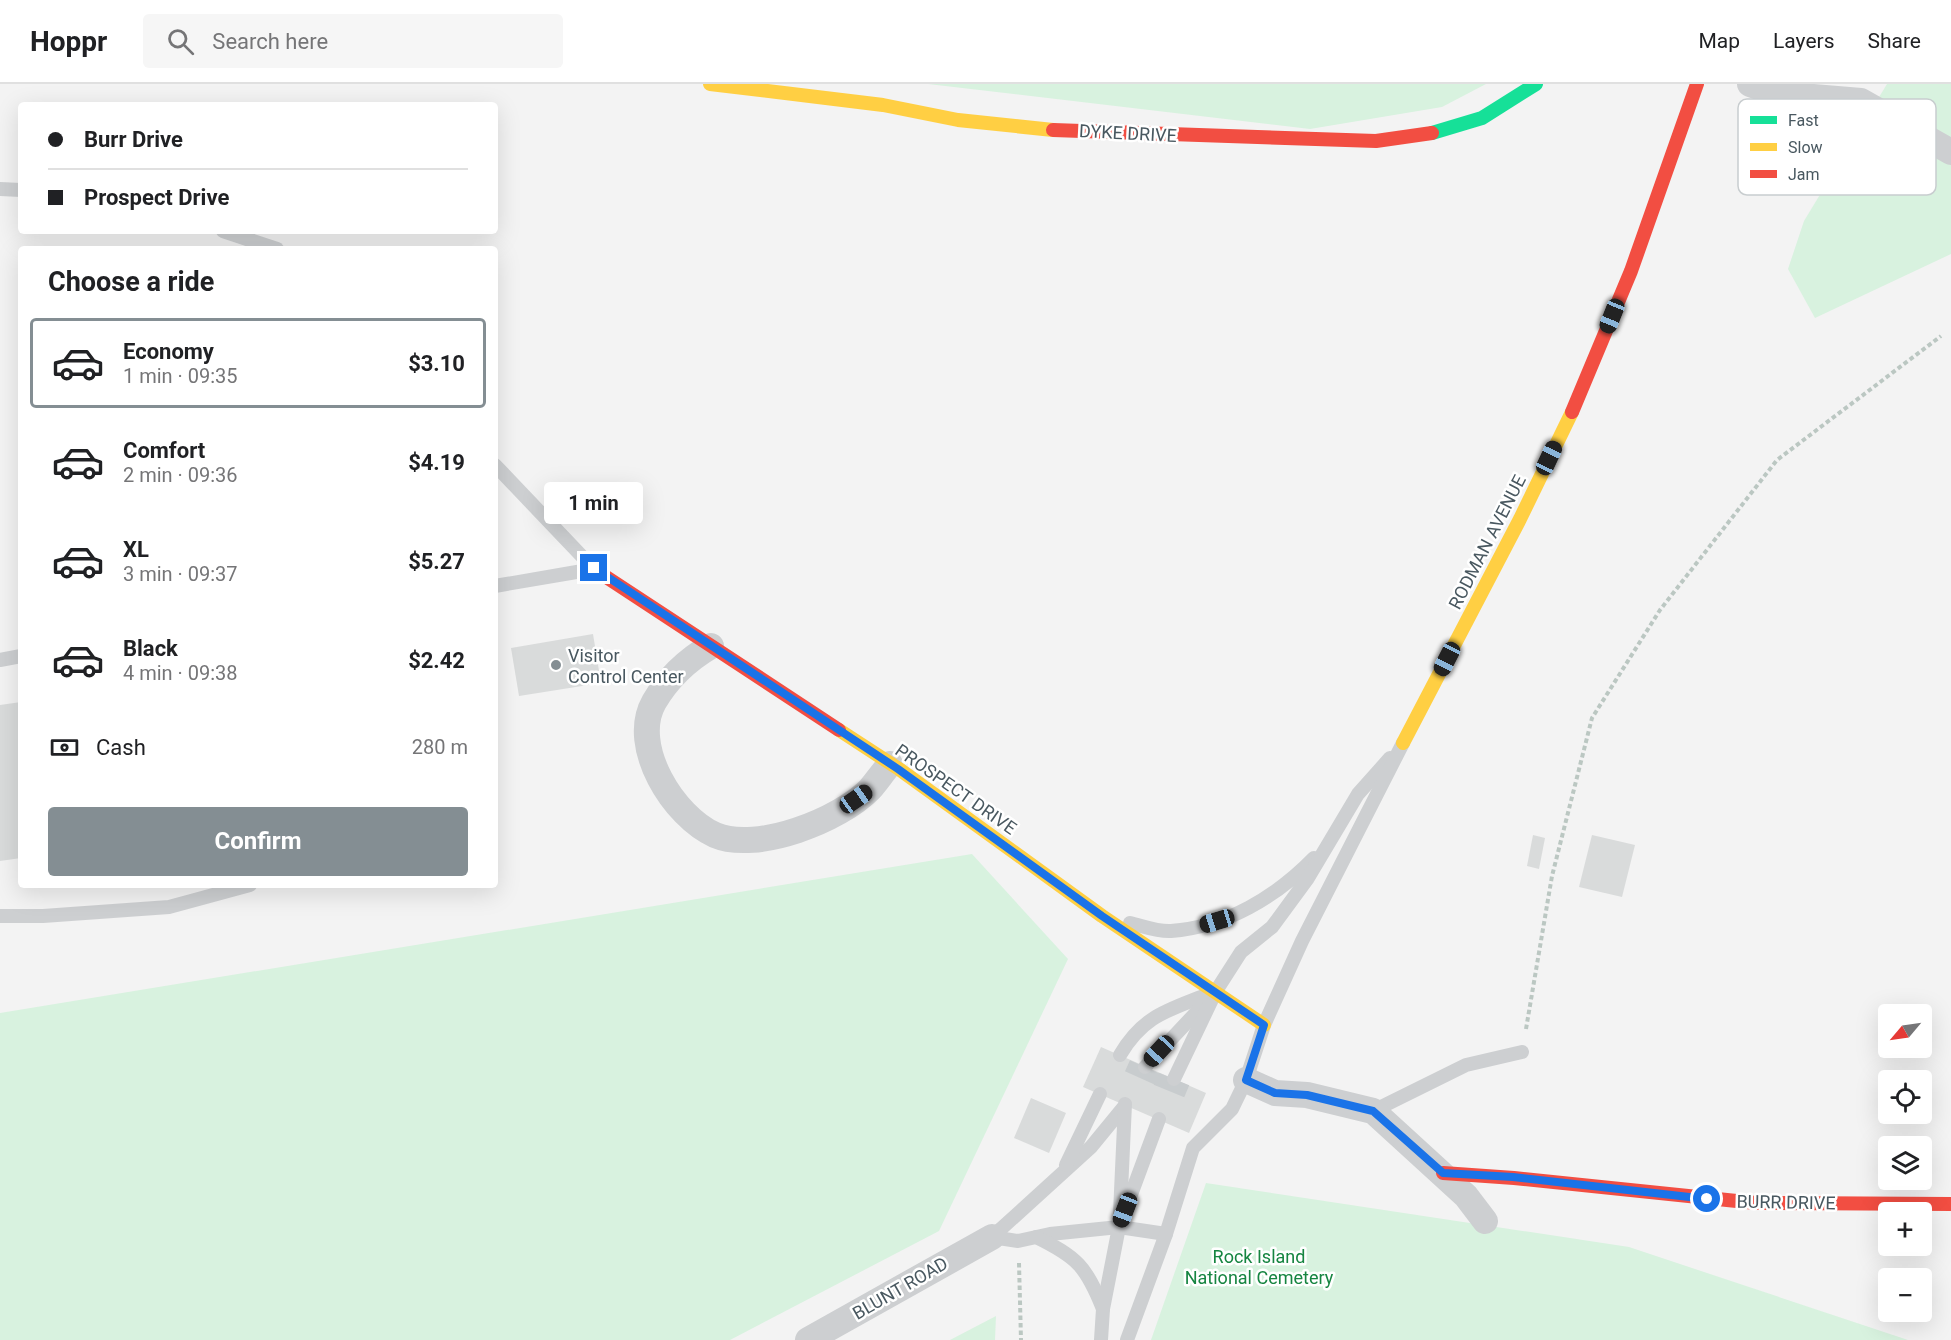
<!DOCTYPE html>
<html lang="en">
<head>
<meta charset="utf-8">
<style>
	:root { --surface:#fff; --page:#f6f6f6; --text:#202124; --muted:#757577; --line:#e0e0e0; --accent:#848e93 }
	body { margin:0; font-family:Roboto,sans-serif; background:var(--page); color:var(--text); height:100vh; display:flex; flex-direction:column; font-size:22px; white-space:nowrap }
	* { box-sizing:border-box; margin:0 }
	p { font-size:20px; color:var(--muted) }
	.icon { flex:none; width:33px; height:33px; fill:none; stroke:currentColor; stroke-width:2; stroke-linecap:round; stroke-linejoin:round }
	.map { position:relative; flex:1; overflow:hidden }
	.sheet { position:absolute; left:18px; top:162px; width:480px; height:642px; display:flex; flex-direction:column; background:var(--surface); border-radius:6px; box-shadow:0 6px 24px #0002 }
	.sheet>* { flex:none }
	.hud { position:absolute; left:18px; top:18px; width:480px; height:132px; border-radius:6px; box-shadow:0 6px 24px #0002; display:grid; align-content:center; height:132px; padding:0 30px; background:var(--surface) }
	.needle { width:39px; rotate:241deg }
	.tools { position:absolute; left:1878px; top:920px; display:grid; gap:12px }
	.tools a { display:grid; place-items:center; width:54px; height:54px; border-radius:6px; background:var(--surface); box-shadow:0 6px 24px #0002; font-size:30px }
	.end { position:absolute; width:27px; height:27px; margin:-14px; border:8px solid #1a73e8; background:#fff; box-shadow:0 0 0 3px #fff }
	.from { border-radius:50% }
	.bubble { position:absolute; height:42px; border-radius:6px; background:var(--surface); box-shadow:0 6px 24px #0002; font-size:20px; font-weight:700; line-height:42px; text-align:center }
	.car { position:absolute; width:18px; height:36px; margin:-18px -9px; border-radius:8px; box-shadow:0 0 4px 2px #0007; background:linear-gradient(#222 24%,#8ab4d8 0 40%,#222 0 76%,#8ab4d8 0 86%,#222 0) }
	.hud b { display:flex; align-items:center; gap:21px; height:57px; font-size:22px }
	.hud b+b { border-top:2px solid var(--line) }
	.hud i { width:15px; height:15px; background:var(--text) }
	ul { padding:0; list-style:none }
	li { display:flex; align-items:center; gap:18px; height:90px; margin:0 12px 9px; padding:0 18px; border:3px solid transparent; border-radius:6px }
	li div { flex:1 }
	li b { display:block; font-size:22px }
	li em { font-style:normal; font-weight:700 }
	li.active { border-color:var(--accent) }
	li>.icon { width:54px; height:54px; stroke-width:1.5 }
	h2 { padding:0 30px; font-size:27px; line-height:72px }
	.pay { display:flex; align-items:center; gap:15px; height:66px; padding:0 30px; font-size:22px }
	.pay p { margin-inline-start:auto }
	.cta { display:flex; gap:12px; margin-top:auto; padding:12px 30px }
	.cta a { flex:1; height:69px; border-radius:6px; background:var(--accent); color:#fff; font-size:24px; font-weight:700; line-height:69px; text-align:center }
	header { display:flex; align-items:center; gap:36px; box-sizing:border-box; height:84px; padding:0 30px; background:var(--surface); border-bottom:2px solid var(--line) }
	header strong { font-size:28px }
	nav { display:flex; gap:33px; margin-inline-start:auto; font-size:21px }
	.search { width:420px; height:54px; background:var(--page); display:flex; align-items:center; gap:15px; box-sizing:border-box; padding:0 21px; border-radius:6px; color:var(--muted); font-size:22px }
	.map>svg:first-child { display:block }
	.green { fill:#d8f2df }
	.building { fill:#d9dbdb }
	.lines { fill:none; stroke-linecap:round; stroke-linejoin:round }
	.secondary-tunnel { stroke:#c8ccce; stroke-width:33; stroke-dasharray:33 16; stroke-linecap:butt }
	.path { stroke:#bbc7c2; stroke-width:4; stroke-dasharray:4.5 3; stroke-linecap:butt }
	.lane { stroke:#cdcfd1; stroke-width:14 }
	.street { stroke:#cdcfd1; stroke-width:26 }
	.fast { stroke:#16e098; stroke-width:14 }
	.slow { stroke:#ffcf43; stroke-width:14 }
	.jam { stroke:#f24e42; stroke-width:14 }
	.route { stroke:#1a73e8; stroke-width:8 }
	.poi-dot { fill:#848e93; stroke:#fff; stroke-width:2 }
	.labels { text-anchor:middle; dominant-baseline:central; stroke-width:5; stroke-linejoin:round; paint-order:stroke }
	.street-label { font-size:18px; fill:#495860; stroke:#fff }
	.poi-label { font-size:18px; fill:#495860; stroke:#fff; text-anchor:start }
	.park-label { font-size:18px; fill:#168541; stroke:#fff }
	.key { fill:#fff; stroke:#c8cdcf; stroke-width:1.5 }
	.key-label { font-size:16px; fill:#495860 }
</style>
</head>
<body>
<header>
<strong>Hoppr</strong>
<div class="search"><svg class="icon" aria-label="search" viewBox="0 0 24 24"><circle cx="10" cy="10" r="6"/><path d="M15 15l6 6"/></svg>Search here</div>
<nav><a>Map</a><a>Layers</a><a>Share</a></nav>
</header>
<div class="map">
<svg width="1951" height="1256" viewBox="0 0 1951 1256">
	<rect width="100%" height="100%" fill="#f3f3f3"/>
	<g class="green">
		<polygon points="928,0 1486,0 1442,23 1310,45"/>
		<polygon points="1887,0 1951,0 1951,170 1815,234 1788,185 1804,137"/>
		<polygon points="972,770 1068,875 939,1147 730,1256 0,1256 0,929"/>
		<polygon points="1206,1099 1629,1163 1908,1256 1151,1256"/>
		<polygon points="996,1232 995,1256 950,1256"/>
	</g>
	<g class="building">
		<polygon points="593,550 601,599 519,612 511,564"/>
		<polygon points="21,618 21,774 0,777 0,621"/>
		<polygon points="1533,751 1545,754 1539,785 1527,782"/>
		<polygon points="1592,751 1635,761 1622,813 1579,803"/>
		<polygon points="1101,963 1206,1009 1189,1049 1083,1003"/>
		<polygon points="1031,1014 1066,1029 1049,1069 1014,1054"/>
	</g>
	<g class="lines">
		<g class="secondary-tunnel">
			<polyline points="1140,994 1145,983"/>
			<polyline points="1169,1007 1174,995"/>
		</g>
		<g class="path">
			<polyline points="1526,945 1552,792 1592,634 1660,526 1777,376 1941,252"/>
			<polyline points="1019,1179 1021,1256"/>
		</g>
		<g class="lane">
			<polyline points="0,105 21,106"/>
			<polyline points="223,147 277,165"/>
			<polyline points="495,381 594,485"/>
			<polyline points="495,502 594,485"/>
			<polyline points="0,576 21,572"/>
			<polyline points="0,832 43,832 169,823 250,801"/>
			<path d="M1130 839C1143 842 1158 848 1171 847 1226 843 1276 813 1314 774"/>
			<path d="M1120 971C1144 930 1170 926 1211 909"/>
			<polyline points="1145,983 1207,917"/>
			<polyline points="1174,995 1216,907 1241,868 1272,843 1308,794 1358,710 1390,674"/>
			<polyline points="1123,1024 1091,1063 992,1153 1018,1157 1050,1150 1119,1143 1166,1150"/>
			<polyline points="1373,1027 1466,981 1522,968"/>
			<polyline points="1066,1081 1100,1010"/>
			<polyline points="1120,1129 1125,1020"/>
			<path d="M1036 1153C1077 1173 1086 1182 1103 1225"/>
			<polyline points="1101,1256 1103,1225 1119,1143 1159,1035"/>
			<polyline points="1127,1256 1166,1150 1193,1064 1232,1025 1246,996 1264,941 1302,857 1403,659"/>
		</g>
		<g class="street">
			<polyline points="1750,0 1778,10 1861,17 1951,68"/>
			<path d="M711 562C687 576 668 594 654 618 629 662 674 733 715 751 757 769 840 736 870 705 877 697 883 688 890 680"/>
			<polyline points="1246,996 1275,1009 1307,1011 1373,1027 1466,1112 1485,1137"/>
			<polyline points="808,1256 992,1153"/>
		</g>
		<polyline class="fast" points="1432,49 1482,34 1536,0"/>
		<g class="slow">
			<polyline points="710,0 883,21 958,36 1053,46"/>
			<polyline points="839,646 899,685 1102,832 1264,941"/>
			<polyline points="1403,659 1520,435 1572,328"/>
		</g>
		<g class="jam">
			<polyline points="1053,46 1376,57 1432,49"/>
			<polyline points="1572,328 1631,187 1697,0"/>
			<polyline points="594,485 839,646"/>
			<polyline points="1443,1089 1514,1094 1756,1119 1951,1120"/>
		</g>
	</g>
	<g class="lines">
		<polyline class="route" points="594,484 898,685 1102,832 1264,941 1246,996 1275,1009 1307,1011 1373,1027 1443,1089 1513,1093 1707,1115"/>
	</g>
	<circle class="poi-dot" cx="556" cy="581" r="6"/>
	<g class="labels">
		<g class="street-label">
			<text transform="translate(1128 49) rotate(3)">DYKE DRIVE</text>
			<text transform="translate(1487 458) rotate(-63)">RODMAN AVENUE</text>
			<text transform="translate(956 705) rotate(35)">PROSPECT DRIVE</text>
			<text transform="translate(1786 1118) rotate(1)">BURR DRIVE</text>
			<text transform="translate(900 1204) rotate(-30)">BLUNT ROAD</text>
		</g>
		<g class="poi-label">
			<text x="568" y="571">Visitor<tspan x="568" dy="21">Control Center</tspan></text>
		</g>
		<g class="park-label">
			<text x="1259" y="1172">Rock Island<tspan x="1259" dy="21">National Cemetery</tspan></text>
		</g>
	</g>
	<rect x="1738" y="15" width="198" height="96" rx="9" class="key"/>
	<rect x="1750" y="32" width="27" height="8" fill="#16e098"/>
	<rect x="1750" y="59" width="27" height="8" fill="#ffcf43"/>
	<rect x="1750" y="86" width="27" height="8" fill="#f24e42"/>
	<g class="key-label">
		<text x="1788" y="42">Fast</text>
		<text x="1788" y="69">Slow</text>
		<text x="1788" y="96">Jam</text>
	</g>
</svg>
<div class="tools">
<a><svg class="needle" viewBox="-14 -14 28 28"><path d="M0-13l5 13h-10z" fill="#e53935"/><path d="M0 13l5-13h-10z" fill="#757577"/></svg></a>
<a><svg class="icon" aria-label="locate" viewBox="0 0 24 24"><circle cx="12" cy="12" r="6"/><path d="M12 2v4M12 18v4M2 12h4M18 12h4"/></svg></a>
<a><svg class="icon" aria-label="layers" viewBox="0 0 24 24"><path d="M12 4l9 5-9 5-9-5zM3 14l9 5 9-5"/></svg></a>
<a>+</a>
<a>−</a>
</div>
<i class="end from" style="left:1707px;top:1115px"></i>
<i class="end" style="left:594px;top:484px"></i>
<div class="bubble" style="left:544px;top:398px;width:99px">1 min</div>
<i class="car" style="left:1612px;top:232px;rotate:202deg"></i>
<i class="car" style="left:1549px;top:374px;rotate:25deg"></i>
<i class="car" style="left:1447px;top:575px;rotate:207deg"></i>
<i class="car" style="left:856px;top:715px;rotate:55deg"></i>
<i class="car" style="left:1217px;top:837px;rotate:253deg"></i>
<i class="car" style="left:1159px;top:967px;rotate:223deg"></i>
<i class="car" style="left:1125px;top:1126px;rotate:201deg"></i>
<div class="hud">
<b><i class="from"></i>Burr Drive</b>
<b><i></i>Prospect Drive</b>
</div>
<section class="sheet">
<h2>Choose a ride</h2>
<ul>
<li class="active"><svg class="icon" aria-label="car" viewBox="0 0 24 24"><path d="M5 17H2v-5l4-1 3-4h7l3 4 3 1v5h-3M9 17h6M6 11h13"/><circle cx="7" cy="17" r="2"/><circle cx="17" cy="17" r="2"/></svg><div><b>Economy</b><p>1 min · 09:35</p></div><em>$3.10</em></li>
<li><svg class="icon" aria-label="car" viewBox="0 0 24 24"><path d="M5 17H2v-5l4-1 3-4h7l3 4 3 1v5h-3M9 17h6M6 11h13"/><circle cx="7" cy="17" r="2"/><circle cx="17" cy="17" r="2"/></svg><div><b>Comfort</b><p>2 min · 09:36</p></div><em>$4.19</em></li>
<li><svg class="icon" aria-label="car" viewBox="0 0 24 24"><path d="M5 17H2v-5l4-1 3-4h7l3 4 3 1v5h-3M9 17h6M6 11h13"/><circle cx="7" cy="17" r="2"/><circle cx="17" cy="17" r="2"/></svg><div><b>XL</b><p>3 min · 09:37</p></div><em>$5.27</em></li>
<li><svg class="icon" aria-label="car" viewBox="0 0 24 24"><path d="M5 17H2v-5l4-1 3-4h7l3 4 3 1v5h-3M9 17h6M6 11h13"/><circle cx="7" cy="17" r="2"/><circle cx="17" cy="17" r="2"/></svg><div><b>Black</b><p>4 min · 09:38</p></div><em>$2.42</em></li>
</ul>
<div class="pay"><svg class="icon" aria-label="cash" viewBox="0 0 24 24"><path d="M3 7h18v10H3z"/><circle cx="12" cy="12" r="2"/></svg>Cash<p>280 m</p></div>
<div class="cta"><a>Confirm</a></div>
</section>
</div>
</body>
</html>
